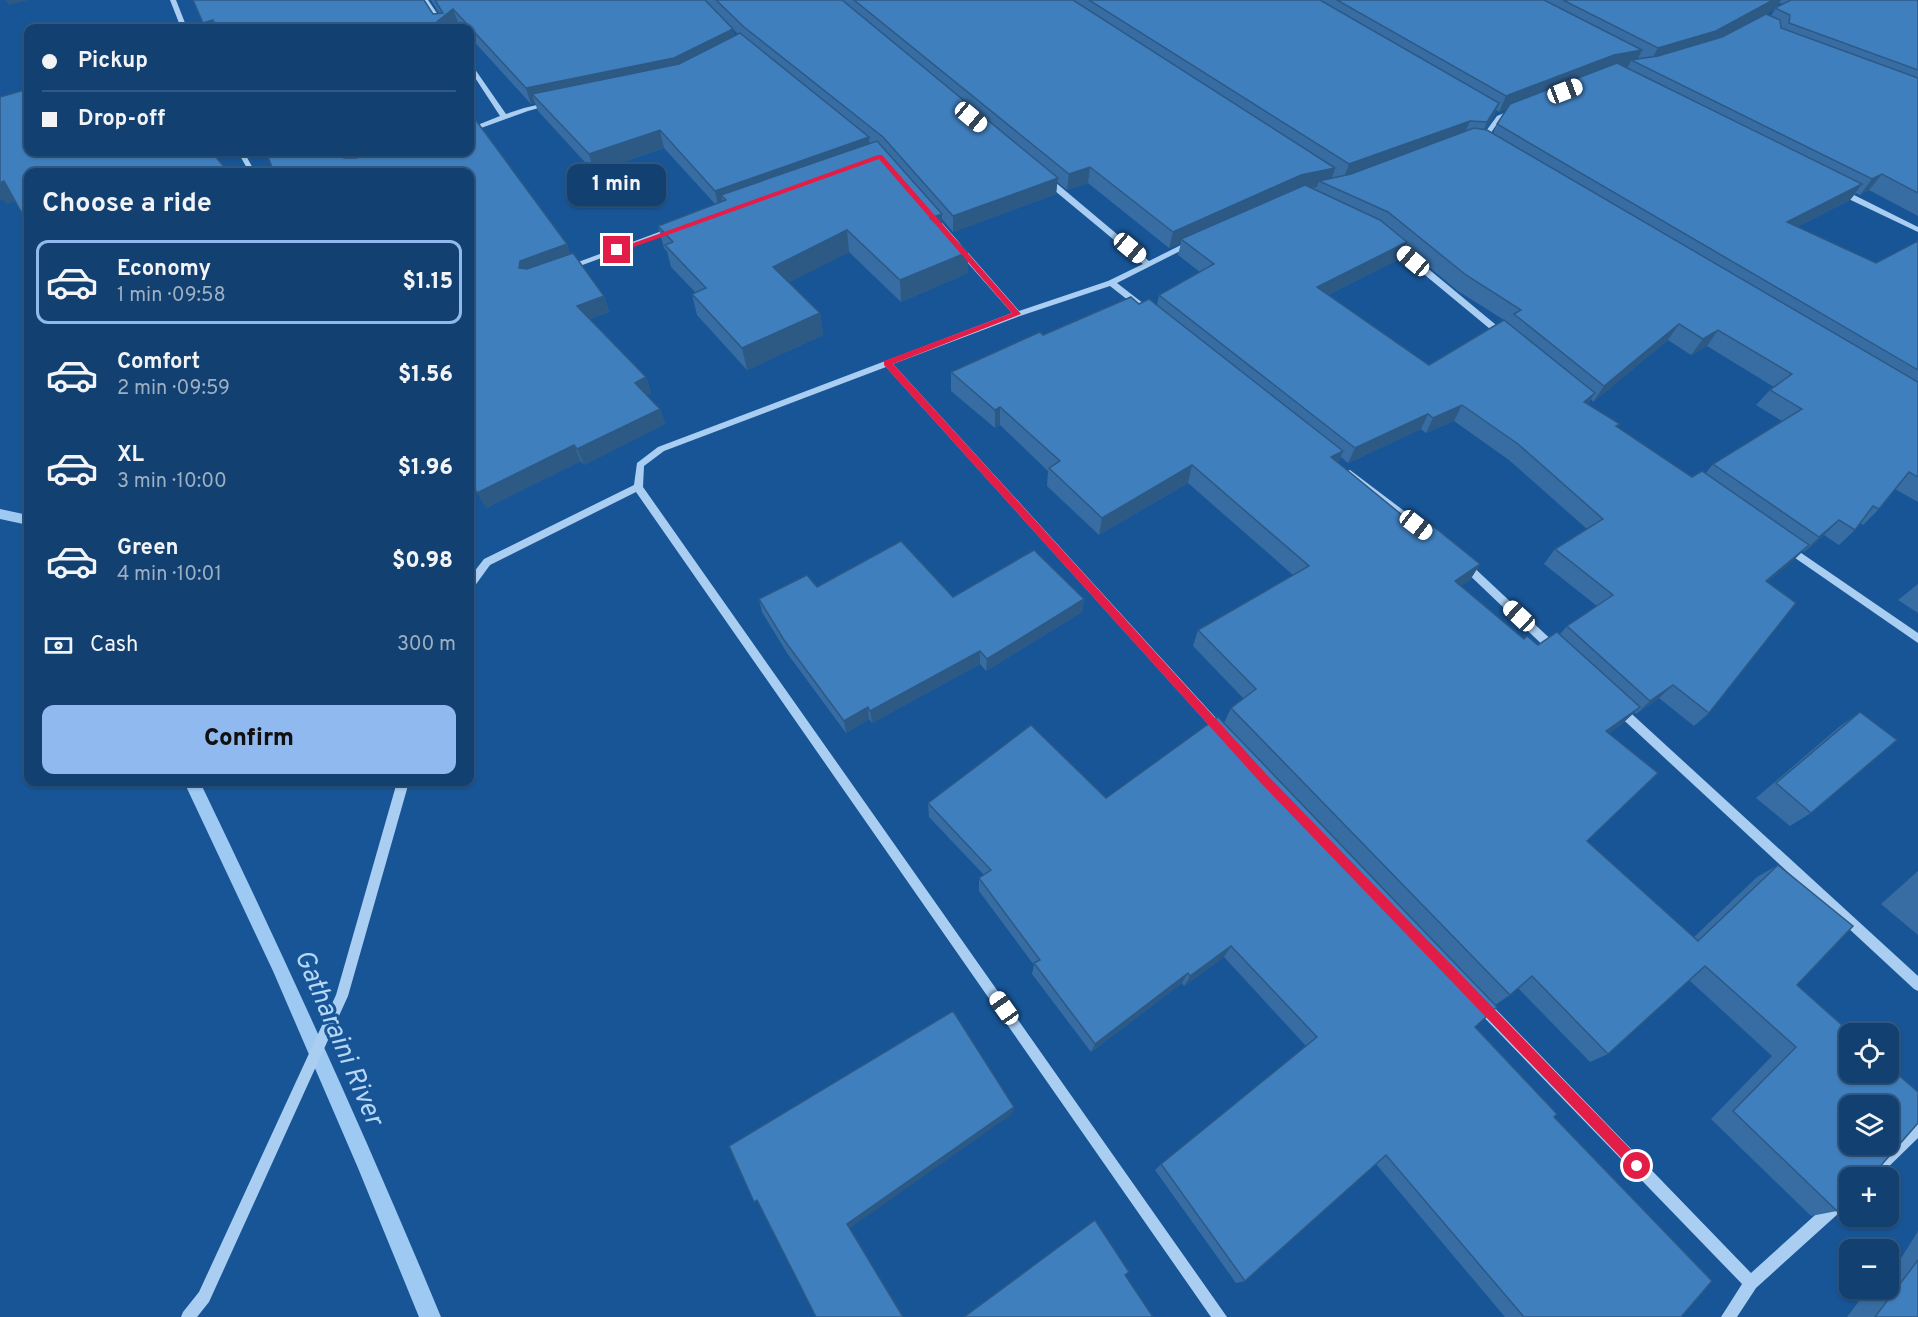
<!DOCTYPE html>
<html lang="en">
<head>
<meta charset="utf-8">
<style>
	:root { --surface:#124070; --page:#1f4b78; --text:#f1f3f6; --muted:#9cafc3; --line:#315983; --accent:#90b9f0 }
	body { margin:0; font-family:Overpass,sans-serif; background:var(--page); color:var(--text); height:100vh; display:flex; flex-direction:column; font-size:22px; white-space:nowrap }
	* { box-sizing:border-box; margin:0 }
	p { font-size:20px; color:var(--muted) }
	.icon { flex:none; width:33px; height:33px; fill:none; stroke:currentColor; stroke-width:2; stroke-linecap:round; stroke-linejoin:round }
	.map { position:relative; flex:1; overflow:hidden }
	.sheet { position:absolute; left:24px; top:168px; width:450px; height:618px; display:flex; flex-direction:column; background:var(--surface); border-radius:12px; box-shadow:0 2px 4px #0004,0 0 0 2px var(--line) }
	.sheet>* { flex:none }
	.top-card { position:absolute; left:24px; top:24px; width:450px; height:132px; border-radius:12px; box-shadow:0 2px 4px #0004,0 0 0 2px var(--line); display:grid; align-content:center; height:132px; padding:0 18px; background:var(--surface) }
	.tools { position:absolute; left:1839px; top:1023px; display:grid; gap:12px }
	.tools a { display:grid; place-items:center; width:60px; height:60px; border-radius:12px; background:var(--surface); box-shadow:0 2px 4px #0004,0 0 0 2px var(--line); font-size:30px }
	.end { position:absolute; width:27px; height:27px; margin:-14px; border:8px solid #e11d48; background:#fff; box-shadow:0 0 0 3px #fff }
	.from { border-radius:50% }
	.bubble { position:absolute; height:42px; border-radius:12px; background:var(--surface); box-shadow:0 2px 4px #0004,0 0 0 2px var(--line); font-size:20px; font-weight:800; line-height:42px; text-align:center }
	.car { position:absolute; width:18px; height:36px; margin:-18px -9px; border-radius:8px; box-shadow:0 0 4px 2px #0007; background:linear-gradient(#fff 24%,#345 0 40%,#fff 0 76%,#345 0 86%,#fff 0) }
	.top-card b { display:flex; align-items:center; gap:21px; height:57px; font-size:22px }
	.top-card b+b { border-top:2px solid var(--line) }
	.top-card i { width:15px; height:15px; background:var(--text) }
	ul { padding:0; list-style:none }
	li { display:flex; align-items:center; gap:18px; height:84px; margin:0 12px 9px; padding:0 6px; border:3px solid transparent; border-radius:12px }
	li div { flex:1 }
	li b { display:block; font-size:22px }
	li em { font-style:normal; font-weight:800 }
	li.current { border-color:var(--accent) }
	li>.icon { width:54px; height:54px; stroke-width:1.5 }
	h2 { padding:0 18px; font-size:27px; line-height:72px }
	.pay { display:flex; align-items:center; gap:15px; height:66px; padding:0 18px; font-size:22px }
	.pay p { margin-inline-start:auto }
	.button { display:flex; gap:12px; margin-top:auto; padding:12px 18px }
	.button a { flex:1; height:69px; border-radius:12px; background:var(--accent); color:#111; font-size:24px; font-weight:800; line-height:69px; text-align:center }
	.map>svg:first-child { display:block }
	.lines { fill:none; stroke-linecap:round; stroke-linejoin:round }
	.stream { fill:#9dc9f3; fill-rule:evenodd }
	.minor { fill:#aacef1; fill-rule:evenodd }
	.wall { fill:#376da3; fill-rule:evenodd }
	.shaded-wall { fill:#2d5985 }
	.building { fill:#407fbe; stroke:#2d5985; stroke-width:1.5; fill-rule:evenodd }
	.route { fill:#e11d48 }
	.labels { text-anchor:middle; dominant-baseline:central; stroke-width:6; stroke-linejoin:round; paint-order:stroke }
	.near-water-label { font-size:27px; font-style:italic; fill:#b7d7f7; stroke:#185596 }
</style>
</head>
<body>
<div class="map">
<svg width="1918" height="1317" viewBox="0 0 1918 1317">
	<rect width="100%" height="100%" fill="#185596"/>
	<g class="lines">
		<g class="stream">
			<polygon points="0,509 28,515 28,525 0,519"/>
			<path d="M184 782H200C285 958 366 1136 441 1317H419L358 1168 273 971Z"/>
		</g>
		<g class="minor">
			<polygon points="170,0 176,0 187,28 181,28"/>
			<polygon points="422,0 428,0 447,28 441,28"/>
			<polygon points="470,64 472,65 506,114 524,108 550,102 553,104 528,111 470,132 470,128 500,116 470,70"/>
			<polygon points="1514,109 1519,110 1501,118 1484,143 1480,143 1478,142 1497,116"/>
			<polygon points="238,152 244,152 255,172 249,172"/>
			<polygon points="1043,177 1049,177 1149,261 1189,241 1195,241 1196,243 1117,283 1144,304 1144,308 1138,308 1110,286 1020,316 893,364 1225,728 1226,731 1225,734 1221,736 1217,734 886,367 664,451 644,466 643,487 1227,1317 1211,1317 636,492 490,565 474,587 470,588 470,577 484,559 634,485 637,463 658,447 1012,313 930,220 930,216 936,216 1019,311 1108,281 1143,264 1043,181"/>
			<polygon points="1836,189 1842,189 1918,227 1918,232 1836,193"/>
			<polygon points="670,228 677,230 569,270 563,270 562,268"/>
			<polygon points="1391,243 1397,243 1507,334 1507,338 1501,338 1391,247"/>
			<polygon points="1350,470 1428,529 1430,532 1428,535 1422,535 1347,475 1345,473 1347,471"/>
			<polygon points="1788,544 1918,633 1918,643 1785,551 1783,548"/>
			<polygon points="1465,561 1468,562 1558,646 1559,649 1558,652 1550,652 1462,568 1460,565 1462,562"/>
			<polygon points="1618,703 1622,705 1918,976 1918,991 1914,989 1614,711 1613,708 1614,705"/>
			<polygon points="397,782 409,782 348,996 209,1302 197,1317 181,1317 183,1312 199,1292 336,995"/>
			<polygon points="1480,997 1485,998 1751,1273 1845,1188 1850,1186 1850,1203 1756,1288 1737,1317 1721,1317 1742,1284 1475,1008 1474,1003 1475,998"/>
			<polygon points="1918,1122 1918,1138 1877,1178 1859,1178 1861,1173 1913,1124"/>
		</g>
	</g>
	<g class="wall">
		<path d="M431 0H1918V216L1869 190 1860 195 1856 193 1850 200 1797 227 1876 263 1918 241V502L1895 489 1879 509 1863 525 1860 523 1855 530 1839 545 1824 535 1804 552 1803 551 1767 582 1709 713 1694 726 1659 698 1636 714 1635 712 1624 722 1609 733 1587 841 1694 937 1757 877 1778 865 1797 985 1837 1211 1811 1216 1711 1119 1772 1056 1689 980 1608 1054 1590 1062 1518 988 1510 995 1495 1005 1475 1027 1554 1117 1681 1317H1505L1376 1164 1245 1281 1236 1283 1155 1170 1161 1164 1306 1046 1224 957 1184 986 1182 983 1091 1052 1032 974 1034 965 979 891V878L984 875 929 817 928 803 1106 798 1463 972 1224 723 1231 708 1243 698 1193 646 1198 630 1293 575 1188 483 1099 535 1047 486 1048 471 1000 425 995 428 951 391V372L1043 335 1139 304 1157 305 1159 295 1200 272 1178 255 1181 243 1169 248 1088 183 1067 190 1057 182 1056 194 953 232 942 219V229L968 252V273L901 302 849 252 789 282 820 313 823 335 747 370 697 315 692 294 695 292 671 267 667 251 664 248 658 226 715 204 664 148 594 172 538 111 535 103 531 104 470 37V28H462L459 25 454 28H206L439 13ZM1779 3 1784 4 1776 8ZM1775 9 1771 16 1766 14ZM733 29 738 34 734 36ZM1508 108 1497 124 1493 134 1485 130 1492 119 1496 110 1499 112ZM1405 247 1458 291 1504 320 1429 365 1328 295 1401 258ZM1668 340 1691 355 1707 346 1774 387 1770 390 1756 405 1782 421 1713 464 1705 474 1692 477 1617 427 1588 404 1591 399 1593 402ZM1454 421 1509 460 1587 529 1555 549 1544 564 1597 606 1567 626 1560 634 1538 645 1524 639 1461 586 1470 580 1480 564 1413 524 1338 463 1341 457 1348 463 1421 429 1426 433Z"/>
		<polygon points="470,172 567,244 570,254 604,296 609,312 590,319 646,377 651,393 647,395 660,409 665,424 584,465 581,461 486,508 470,479"/>
		<polygon points="1918,584 1918,613 1898,600"/>
		<polygon points="817,587 953,597 1084,599 1082,612 986,671 980,664 872,723 869,719 846,733 787,653 762,612 759,599"/>
		<polygon points="1860,712 1811,813 1790,826 1756,798 1839,727"/>
		<polygon points="1918,871 1918,935 1881,904"/>
		<polygon points="1918,1231 1918,1317 1847,1317 1869,1288 1888,1288 1888,1263 1890,1261 1900,1260"/>
	</g>
	<g class="shaded-wall">
		<polygon points="5,0 29,0 9,5"/>
		<polygon points="1773,0 1781,0 1775,9 1707,47 1649,64 1658,48"/>
		<polygon points="453,9 459,25 454,28 429,28"/>
		<polygon points="213,20 218,28 206,28 203,23"/>
		<polygon points="733,29 735,44 677,74 532,94 535,103 531,104 526,88"/>
		<polygon points="1642,50 1636,63 1631,60 1628,67 1606,71 1499,112 1506,96 1614,55"/>
		<polygon points="1499,103 1492,119 1480,138 1487,122"/>
		<polygon points="1470,121 1463,137 1343,181 1349,164"/>
		<polygon points="660,130 664,148 594,172 589,154"/>
		<polygon points="869,137 870,155 726,200 721,195 724,207 719,209 715,191"/>
		<polygon points="351,152 403,152 353,170 344,158 345,154"/>
		<polygon points="1090,167 1088,183 1067,190 1069,174"/>
		<polygon points="1335,168 1330,184 1319,181 1317,187 1296,191 1181,239 1181,243 1169,248 1173,232 1301,175"/>
		<polygon points="1882,174 1869,190 1860,195 1872,179"/>
		<polygon points="1058,178 1056,194 953,232 953,216"/>
		<polygon points="4,181 19,200 7,204 3,200 0,201 0,183"/>
		<polygon points="1862,184 1850,200 1775,238 1787,222"/>
		<polygon points="942,214 942,236 930,218"/>
		<polygon points="847,230 849,252 777,289 773,267"/>
		<polygon points="1407,242 1401,258 1312,303 1317,287"/>
		<polygon points="567,244 573,260 526,277 519,268 520,261"/>
		<polygon points="968,252 968,273 901,302 900,280"/>
		<polygon points="604,296 609,312 582,322 577,306"/>
		<polygon points="820,313 823,335 747,370 742,348"/>
		<polygon points="1679,324 1668,340 1593,402 1604,386"/>
		<polygon points="1718,330 1707,346 1691,355 1703,339"/>
		<polygon points="646,377 651,393 640,399 635,383"/>
		<polygon points="1595,393 1584,409 1584,402"/>
		<polygon points="1462,405 1454,421 1426,433 1433,418"/>
		<polygon points="1000,407 1000,425 995,428 995,410"/>
		<polygon points="660,409 665,424 584,465 577,449"/>
		<polygon points="1428,414 1421,429 1348,463 1355,448"/>
		<polygon points="574,445 581,461 486,508 477,493"/>
		<polygon points="1343,451 1336,469 1331,457"/>
		<polygon points="1192,465 1188,483 1099,535 1102,518"/>
		<polygon points="1839,520 1824,535 1804,552 1819,537"/>
		<polygon points="1809,545 1794,560 1751,596 1766,581"/>
		<polygon points="1480,564 1470,580 1445,598 1455,581"/>
		<polygon points="1084,599 1082,612 986,671 987,659"/>
		<polygon points="980,651 980,664 872,723 870,711"/>
		<polygon points="1673,685 1659,698 1636,714 1650,701"/>
		<polygon points="868,707 869,719 846,733 844,721"/>
		<polygon points="1640,707 1624,722 1591,746 1606,731"/>
		<polygon points="1231,946 1224,957 1184,986 1190,976"/>
		<polygon points="1188,973 1182,983 1091,1052 1095,1044"/>
		<polygon points="1014,1107 1012,1114 850,1228 904,1317 903,1317 847,1224"/>
	</g>
	<g class="building">
		<polygon points="193,0 424,0 433,14 443,13 435,0 705,0 733,29 674,58 526,88 453,9 429,28 217,28 213,20 203,23"/>
		<polygon points="716,0 842,0 1058,178 953,216 883,137 744,27"/>
		<polygon points="854,0 1073,0 1335,168 1301,175 1173,232 1090,167 1069,174"/>
		<polygon points="1089,0 1320,0 1499,103 1487,122 1470,121 1349,164"/>
		<polygon points="1337,0 1544,0 1642,50 1614,55 1506,96"/>
		<polygon points="1563,0 1773,0 1716,31 1658,48"/>
		<polygon points="1791,0 1918,0 1918,70 1789,23 1790,15 1775,8"/>
		<polygon points="1766,14 1780,20 1781,28 1918,78 1918,193 1882,174 1872,179 1631,60 1658,56 1722,37"/>
		<polygon points="740,33 869,137 715,191 660,130 589,154 532,94 679,64"/>
		<polygon points="1617,63 1862,184 1787,222 1876,263 1918,241 1918,370 1497,124 1510,104"/>
		<polygon points="28,89 28,152 212,152 228,172 28,172 28,224 4,181 0,183 0,97"/>
		<polygon points="472,115 567,244 520,261 519,268 527,269 573,253 604,296 577,306 646,377 635,383 660,409 577,449 574,445 477,493 470,479 470,172 274,172 266,152 351,152 345,154 344,158 356,158 372,152 470,152 470,116"/>
		<polygon points="1474,128 1487,130 1918,382 1918,477 1909,472 1879,509 1873,506 1855,530 1839,520 1819,537 1713,464 1802,409 1770,390 1792,374 1718,330 1703,339 1679,324 1604,386 1514,314 1521,310 1466,275 1388,212 1319,181 1351,174"/>
		<polygon points="877,141 942,214 930,218 968,252 900,280 847,230 773,267 820,313 742,348 692,294 706,288 665,245 673,242 658,226 726,200 721,195"/>
		<polygon points="1305,185 1380,220 1407,242 1317,287 1429,365 1504,320 1595,393 1584,402 1620,424 1616,426 1692,477 1702,471 1809,545 1766,581 1796,603 1709,713 1673,685 1650,701 1567,626 1613,595 1555,549 1603,519 1518,444 1462,405 1433,418 1428,414 1355,448 1159,295 1214,264 1181,239"/>
		<path d="M1131 297 1139 304 1149 299 1343 451 1331 457 1413 524 1423 518 1480 564 1455 581 1524 639 1527 636 1538 645 1557 632 1640 707 1606 731 1658 773 1587 841 1698 941 1778 865 1853 926 1797 985 1852 1034H1850V1072H1888V1066L1918 1092V1123L1870 1178H1850V1200L1837 1211 1733 1111 1796 1047 1705 966 1608 1054 1532 976 1510 995 1231 708 1256 689 1198 630 1309 566 1192 465 1102 518 1049 468 1060 461 1000 407 995 410 951 372 1040 332 1043 335ZM1850 1106H1888V1144H1850Z"/>
		<polygon points="901,541 953,597 1034,550 1084,599 987,659 980,651 870,711 868,707 844,721 784,640 759,599 807,575 817,587"/>
		<polygon points="1860,712 1897,740 1811,813 1776,783"/>
		<polygon points="1218,717 1497,1007 1475,1027 1557,1114 1554,1117 1712,1281 1681,1317 1524,1317 1386,1155 1245,1281 1161,1164 1317,1037 1231,946 1190,976 1188,973 1095,1044 1034,963 1040,960 979,878 991,870 928,803 1031,725 1106,798"/>
		<polygon points="953,1011 1014,1107 847,1224 903,1317 816,1317 757,1200 754,1202 729,1146"/>
		<polygon points="1095,1220 1129,1272 1125,1275 1153,1317 964,1317"/>
		<polygon points="1918,1260 1918,1317 1875,1317"/>
	</g>
	<polygon class="route" points="878,155 882,155 1021,314 893,364 1267,775 1642,1161 1642,1170 1633,1170 1260,782 884,365 884,361 1012,313 879,159 620,252 614,250"/>
	<g class="labels">
		<g class="near-water-label">
			<text transform="translate(338 1038) rotate(67)">Gatharaini River</text>
		</g>
	</g>
</svg>
<div class="tools">
<a><svg class="icon" aria-label="locate" viewBox="0 0 24 24"><circle cx="12" cy="12" r="6"/><path d="M12 2v4M12 18v4M2 12h4M18 12h4"/></svg></a>
<a><svg class="icon" aria-label="layers" viewBox="0 0 24 24"><path d="M12 4l9 5-9 5-9-5zM3 14l9 5 9-5"/></svg></a>
<a>+</a>
<a>−</a>
</div>
<i class="end from" style="left:1637px;top:1166px"></i>
<i class="end" style="left:617px;top:250px"></i>
<div class="bubble" style="left:567px;top:164px;width:99px">1 min</div>
<i class="car" style="left:1565px;top:91px;rotate:69deg"></i>
<i class="car" style="left:971px;top:117px;rotate:130deg"></i>
<i class="car" style="left:1130px;top:248px;rotate:130deg"></i>
<i class="car" style="left:1413px;top:261px;rotate:310deg"></i>
<i class="car" style="left:1416px;top:525px;rotate:128deg"></i>
<i class="car" style="left:1519px;top:616px;rotate:313deg"></i>
<i class="car" style="left:1004px;top:1008px;rotate:325deg"></i>
<div class="top-card">
<b><i class="from"></i>Pickup</b>
<b><i></i>Drop-off</b>
</div>
<section class="sheet">
<h2>Choose a ride</h2>
<ul>
<li class="current"><svg class="icon" aria-label="car" viewBox="0 0 24 24"><path d="M5 17H2v-5l4-1 3-4h7l3 4 3 1v5h-3M9 17h6M6 11h13"/><circle cx="7" cy="17" r="2"/><circle cx="17" cy="17" r="2"/></svg><div><b>Economy</b><p>1 min · 09:58</p></div><em>$1.15</em></li>
<li><svg class="icon" aria-label="car" viewBox="0 0 24 24"><path d="M5 17H2v-5l4-1 3-4h7l3 4 3 1v5h-3M9 17h6M6 11h13"/><circle cx="7" cy="17" r="2"/><circle cx="17" cy="17" r="2"/></svg><div><b>Comfort</b><p>2 min · 09:59</p></div><em>$1.56</em></li>
<li><svg class="icon" aria-label="car" viewBox="0 0 24 24"><path d="M5 17H2v-5l4-1 3-4h7l3 4 3 1v5h-3M9 17h6M6 11h13"/><circle cx="7" cy="17" r="2"/><circle cx="17" cy="17" r="2"/></svg><div><b>XL</b><p>3 min · 10:00</p></div><em>$1.96</em></li>
<li><svg class="icon" aria-label="car" viewBox="0 0 24 24"><path d="M5 17H2v-5l4-1 3-4h7l3 4 3 1v5h-3M9 17h6M6 11h13"/><circle cx="7" cy="17" r="2"/><circle cx="17" cy="17" r="2"/></svg><div><b>Green</b><p>4 min · 10:01</p></div><em>$0.98</em></li>
</ul>
<div class="pay"><svg class="icon" aria-label="cash" viewBox="0 0 24 24"><path d="M3 7h18v10H3z"/><circle cx="12" cy="12" r="2"/></svg>Cash<p>300 m</p></div>
<div class="button"><a>Confirm</a></div>
</section>
</div>
</body>
</html>
